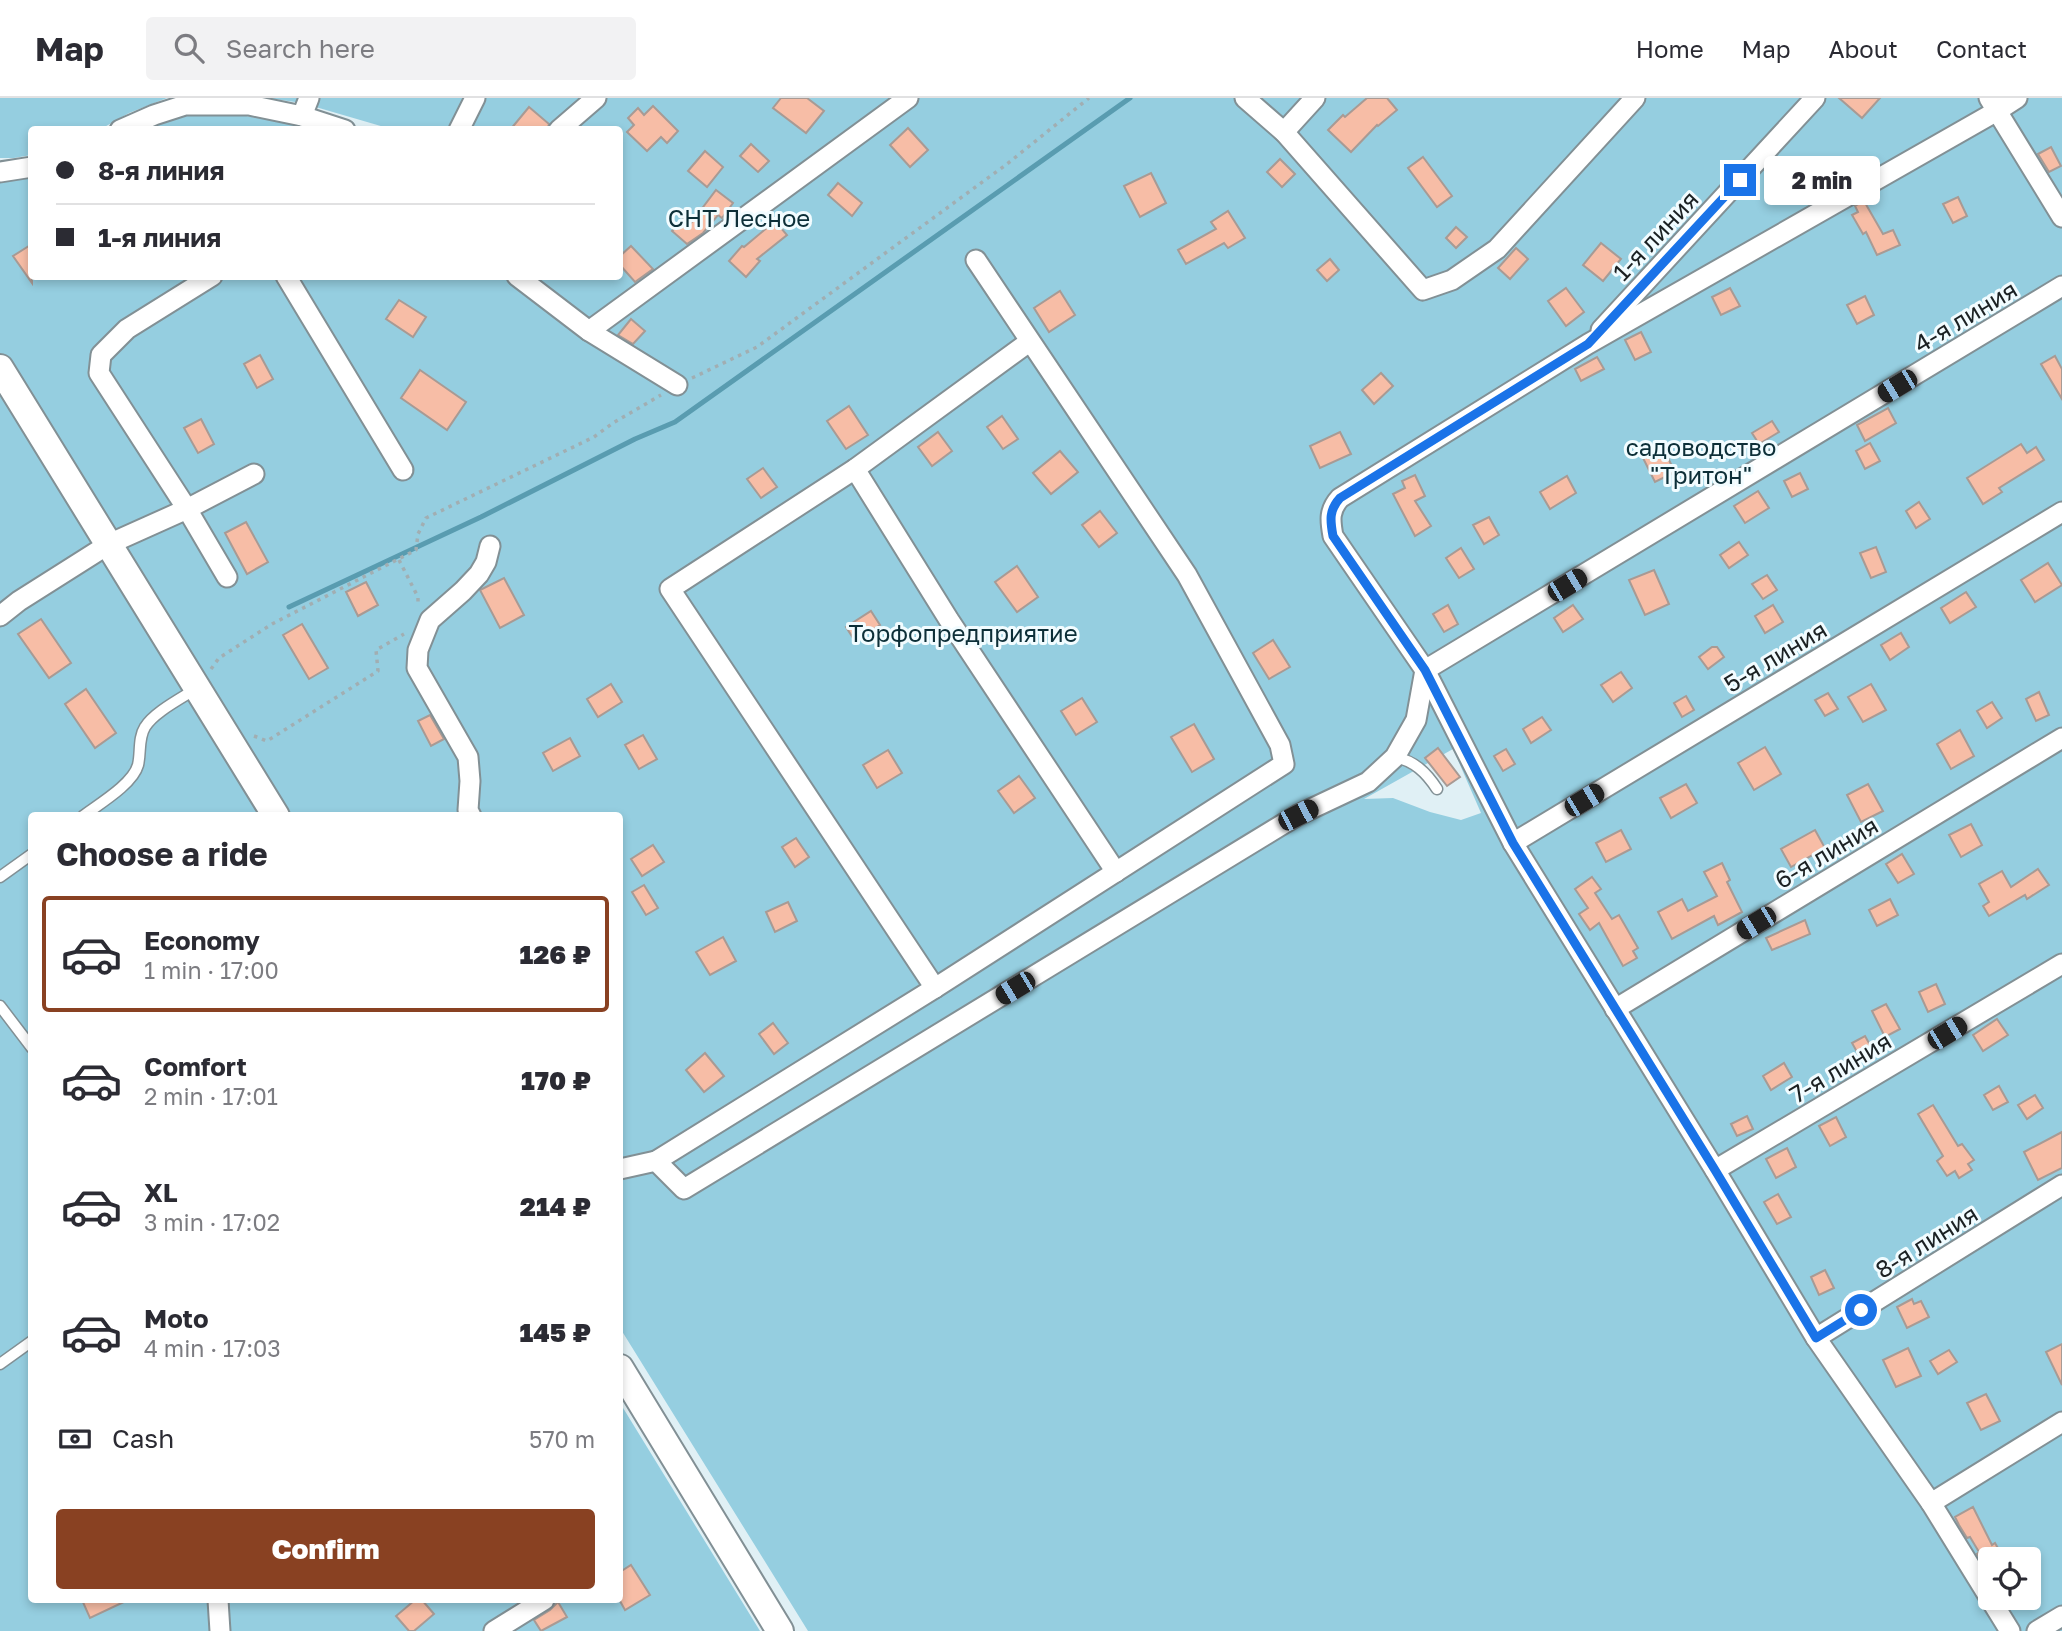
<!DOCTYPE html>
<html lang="en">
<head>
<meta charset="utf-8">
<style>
	:root { --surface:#fff; --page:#f2f2f3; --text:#2b2b33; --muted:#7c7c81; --line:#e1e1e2; --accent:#894122 }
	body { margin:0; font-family:"Golos Text",sans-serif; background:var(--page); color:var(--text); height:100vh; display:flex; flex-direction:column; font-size:26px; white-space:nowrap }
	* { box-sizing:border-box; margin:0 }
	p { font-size:23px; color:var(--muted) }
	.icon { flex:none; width:38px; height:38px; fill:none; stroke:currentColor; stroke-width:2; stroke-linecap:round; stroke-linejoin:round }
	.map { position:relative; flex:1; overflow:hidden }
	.sheet { position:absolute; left:28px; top:714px; width:595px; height:791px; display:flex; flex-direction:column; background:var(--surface); border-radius:7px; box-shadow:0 4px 10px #0003 }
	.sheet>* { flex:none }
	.top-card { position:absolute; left:28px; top:28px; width:595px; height:154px; border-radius:7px; box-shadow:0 4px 10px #0003; display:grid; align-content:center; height:154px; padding:0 28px; background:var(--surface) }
	.controls { position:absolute; left:1978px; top:1449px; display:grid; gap:14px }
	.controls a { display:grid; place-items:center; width:63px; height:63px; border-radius:7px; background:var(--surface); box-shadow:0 4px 10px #0003; font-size:35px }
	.end { position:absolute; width:32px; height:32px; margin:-16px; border:9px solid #1a73e8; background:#fff; box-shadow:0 0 0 4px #fff }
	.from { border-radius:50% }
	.bubble { position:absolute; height:49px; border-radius:7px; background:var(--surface); box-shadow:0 4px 10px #0003; font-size:23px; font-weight:800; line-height:49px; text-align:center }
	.car { position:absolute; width:21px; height:42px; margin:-21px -10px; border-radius:9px; box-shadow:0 0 5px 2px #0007; background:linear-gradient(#222 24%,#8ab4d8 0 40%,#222 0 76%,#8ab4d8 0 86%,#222 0) }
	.top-card b { display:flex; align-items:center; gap:24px; height:66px; font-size:26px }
	.top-card b+b { border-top:2px solid var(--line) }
	.top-card i { width:18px; height:18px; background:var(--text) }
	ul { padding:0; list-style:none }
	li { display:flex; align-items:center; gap:21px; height:116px; margin:0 14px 10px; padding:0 14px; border:4px solid transparent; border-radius:7px }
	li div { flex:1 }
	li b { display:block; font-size:26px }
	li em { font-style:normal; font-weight:800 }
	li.on { border-color:var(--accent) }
	li>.icon { width:63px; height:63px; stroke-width:1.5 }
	h2 { padding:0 28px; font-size:32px; line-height:84px }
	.pay { display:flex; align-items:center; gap:18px; height:77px; padding:0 28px; font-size:26px }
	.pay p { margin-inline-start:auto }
	.cta { display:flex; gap:14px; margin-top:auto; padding:14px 28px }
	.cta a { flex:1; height:80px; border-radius:7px; background:var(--accent); color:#fff; font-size:28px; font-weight:800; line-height:80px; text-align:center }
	header { display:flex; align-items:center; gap:42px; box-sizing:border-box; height:98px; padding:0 35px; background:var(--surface); border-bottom:2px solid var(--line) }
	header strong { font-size:33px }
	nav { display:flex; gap:38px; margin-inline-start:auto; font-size:24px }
	.search { width:490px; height:63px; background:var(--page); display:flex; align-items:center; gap:18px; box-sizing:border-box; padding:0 24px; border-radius:7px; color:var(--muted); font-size:26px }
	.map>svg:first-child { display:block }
	.green { fill:#95cee0; fill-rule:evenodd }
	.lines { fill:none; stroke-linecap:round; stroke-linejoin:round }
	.stream { stroke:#599cb0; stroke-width:5 }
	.building { fill:#f7bda6; stroke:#a89a94; stroke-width:2 }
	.lane-casing { stroke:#829095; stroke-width:13 }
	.street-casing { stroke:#829095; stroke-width:23 }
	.secondary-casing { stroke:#829095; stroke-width:30 }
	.path { stroke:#a1aeb2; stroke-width:3.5; stroke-dasharray:3.5 5; stroke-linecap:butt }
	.lane { stroke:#fff; stroke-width:10 }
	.street { stroke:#fff; stroke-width:19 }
	.secondary { stroke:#fff; stroke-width:26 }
	.route { stroke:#1a73e8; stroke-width:9 }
	.labels { text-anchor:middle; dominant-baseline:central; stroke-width:6; stroke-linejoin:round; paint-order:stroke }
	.park-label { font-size:24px; fill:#0d2f38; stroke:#f2fcff }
	.street-label { font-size:24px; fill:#1b2123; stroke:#f2fcff }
</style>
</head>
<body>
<header>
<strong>Map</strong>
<div class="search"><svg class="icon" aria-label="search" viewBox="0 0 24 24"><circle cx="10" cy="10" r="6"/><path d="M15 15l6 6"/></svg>Search here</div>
<nav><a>Home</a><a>Map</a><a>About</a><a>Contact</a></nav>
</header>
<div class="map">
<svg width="2062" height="1533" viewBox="0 0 2062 1533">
	<rect width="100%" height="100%" fill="#e0f0f5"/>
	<g class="green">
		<polygon points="0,0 167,0 129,15 101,31 32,32 31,57 14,60 0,60"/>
		<path d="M267 0H2062V1533H808L620 1230V718H32V1502H620V1305L760 1533H0V83L31 76 32 178H620V32L391 31 302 5ZM1453 651 1481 715 1461 722 1430 714 1393 700 1364 701ZM1990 1461H2028V1500H1990Z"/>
		<polygon points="224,14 315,30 320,32 147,32 181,17"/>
	</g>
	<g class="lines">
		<polyline class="stream" points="289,509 481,419 635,341 675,324 1130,0"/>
	</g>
	<g class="building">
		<polygon points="781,0 807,0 824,13 806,35 773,10"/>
		<polygon points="1367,0 1387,0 1397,12 1378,28 1377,27 1351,54 1328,32 1343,17 1345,19"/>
		<polygon points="1839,0 1880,0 1862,20"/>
		<polygon points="653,8 678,33 667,45 661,39 647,53 627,34 634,27 628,20 638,10 644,17"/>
		<polygon points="529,9 549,26 547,32 510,32"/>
		<polygon points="908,30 928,52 910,69 890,47"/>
		<polygon points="751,46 769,63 758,74 740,58"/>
		<polygon points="2051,49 2061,68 2049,74 2038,56"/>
		<polygon points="705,53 723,69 707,89 688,73"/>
		<polygon points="1423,59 1452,98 1437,109 1408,70"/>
		<polygon points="1280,61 1295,76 1282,89 1267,74"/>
		<polygon points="1151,75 1166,105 1140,119 1124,88"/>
		<polygon points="838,85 862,105 852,118 828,97"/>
		<polygon points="716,92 733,105 722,120 718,117 703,135 687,146 672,133 685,119 691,125"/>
		<polygon points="1958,99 1967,118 1953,125 1943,106"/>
		<polygon points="1864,103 1883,136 1893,132 1900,147 1877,157 1866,134 1863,136 1852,117 1858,114 1855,108"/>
		<polygon points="1228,113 1245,140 1228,150 1224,145 1186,166 1178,152 1216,131 1211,124"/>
		<polygon points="775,123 787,137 757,161 760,163 746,179 729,163 742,148 744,149"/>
		<polygon points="1456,129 1467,139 1456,150 1446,140"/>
		<polygon points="1601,145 1621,161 1603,183 1583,167"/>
		<polygon points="32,146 32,185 13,158"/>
		<polygon points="631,148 653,171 635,184 620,167 620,158"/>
		<polygon points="1516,150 1528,161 1510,181 1498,170"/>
		<polygon points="1330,161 1339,172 1327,183 1317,172"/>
		<polygon points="1566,190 1584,214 1566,228 1548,203"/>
		<polygon points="1730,190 1740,208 1721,217 1712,199"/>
		<polygon points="1060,193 1075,217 1049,234 1034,210"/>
		<polygon points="1865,198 1874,217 1857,226 1847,207"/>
		<polygon points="399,202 426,219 413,239 386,221"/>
		<polygon points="631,221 645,233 633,246 618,237"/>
		<polygon points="1641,234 1651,254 1635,262 1625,242"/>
		<polygon points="260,257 273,281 257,290 244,266"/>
		<polygon points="2055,258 2062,271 2062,301 2041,266"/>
		<polygon points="1597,259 1604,271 1581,283 1575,271"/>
		<polygon points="420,272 466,304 447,332 401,300"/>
		<polygon points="1381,275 1393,288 1374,306 1362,292"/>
		<polygon points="849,308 868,337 846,351 827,323"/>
		<polygon points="1888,310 1896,325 1865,343 1857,327"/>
		<polygon points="1002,318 1018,341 1003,351 987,329"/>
		<polygon points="201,321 214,346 198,355 184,330"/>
		<polygon points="1772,323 1779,334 1759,346 1752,335"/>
		<polygon points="938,334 952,353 932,368 918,349"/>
		<polygon points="1340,334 1351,356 1320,370 1310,348"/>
		<polygon points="1660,344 1675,374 1655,384 1640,354"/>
		<polygon points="1870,345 1880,363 1865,371 1856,353"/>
		<polygon points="2021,346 2027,355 2036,349 2044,362 1999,390 2002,394 1983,406 1967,380"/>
		<polygon points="1060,353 1078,374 1051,396 1033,375"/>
		<polygon points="763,370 777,389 761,400 747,381"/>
		<polygon points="1800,375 1808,391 1792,399 1784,383"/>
		<polygon points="1415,377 1425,398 1415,403 1431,428 1415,438 1393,396 1405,390 1402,383"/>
		<polygon points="1567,378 1576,395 1550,411 1540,394"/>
		<polygon points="1758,393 1769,410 1745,425 1734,408"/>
		<polygon points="1919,404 1930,421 1916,430 1906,413"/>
		<polygon points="1100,413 1117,435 1099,449 1082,427"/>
		<polygon points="1489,419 1499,437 1484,446 1473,427"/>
		<polygon points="246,424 268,464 247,476 225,435"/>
		<polygon points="1739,444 1748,457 1729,470 1720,457"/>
		<polygon points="1876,449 1886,474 1871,480 1860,455"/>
		<polygon points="1461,450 1474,471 1459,480 1446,460"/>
		<polygon points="2048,465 2062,487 2035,504 2021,482"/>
		<polygon points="1017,468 1038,499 1017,514 995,484"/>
		<polygon points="1654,472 1669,506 1645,517 1629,482"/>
		<polygon points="1767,477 1777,492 1763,501 1752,486"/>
		<polygon points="504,480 524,517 500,530 480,492"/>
		<polygon points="366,484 378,507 358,518 346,494"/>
		<polygon points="1966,494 1976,509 1950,525 1941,510"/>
		<polygon points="1448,507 1458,526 1444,534 1433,516"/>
		<polygon points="1573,507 1583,521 1563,534 1554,520"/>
		<polygon points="1773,507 1783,524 1765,535 1755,518"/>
		<polygon points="871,513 880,527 855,543 846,529"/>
		<polygon points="41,521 71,565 49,580 18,536"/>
		<polygon points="302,526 328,570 309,581 283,537"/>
		<polygon points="1901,535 1909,549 1890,562 1881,547"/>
		<polygon points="1273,542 1290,569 1269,581 1253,555"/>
		<polygon points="1712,549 1717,549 1724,559 1708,571 1699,559"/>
		<polygon points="1621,574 1632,590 1613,604 1601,587"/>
		<polygon points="611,586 622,604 598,619 587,601"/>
		<polygon points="1871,586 1886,612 1863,624 1848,599"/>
		<polygon points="86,591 116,635 95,650 65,606"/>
		<polygon points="2039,594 2049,617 2036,623 2026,601"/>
		<polygon points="1828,595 1838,611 1825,618 1815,602"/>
		<polygon points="1686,598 1694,612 1682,619 1674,605"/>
		<polygon points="1082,600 1097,624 1076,637 1061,613"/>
		<polygon points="1992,604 2002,620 1987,630 1977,613"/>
		<polygon points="430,617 444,641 431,648 418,623"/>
		<polygon points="1542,619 1551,632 1531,645 1523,631"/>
		<polygon points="1194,626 1214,661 1192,674 1171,639"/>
		<polygon points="1960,632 1974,658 1951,671 1937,646"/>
		<polygon points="643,637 657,661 639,671 625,647"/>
		<polygon points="570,640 580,658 553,673 543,655"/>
		<polygon points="1765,649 1781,676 1754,692 1738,665"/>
		<polygon points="1438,650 1460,679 1447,688 1425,660"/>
		<polygon points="1506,651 1515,666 1503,673 1494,658"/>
		<polygon points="888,652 902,675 877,690 863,667"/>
		<polygon points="1019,678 1035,700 1014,715 998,693"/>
		<polygon points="1686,686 1697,705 1671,720 1660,700"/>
		<polygon points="1868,686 1883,713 1861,724 1847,697"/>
		<polygon points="1971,726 1982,747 1961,759 1949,737"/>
		<polygon points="1621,732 1631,751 1606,764 1596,745"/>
		<polygon points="1815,732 1825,750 1791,769 1781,751"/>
		<polygon points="796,740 809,759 795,769 782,749"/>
		<polygon points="653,747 664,764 642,778 631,761"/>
		<polygon points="1902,756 1914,776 1898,785 1886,766"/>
		<polygon points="1722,765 1730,782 1727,784 1742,814 1718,827 1714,818 1672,841 1658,814 1682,801 1688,813 1717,798 1704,774"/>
		<polygon points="2038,771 2049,787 2027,801 2025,797 1989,818 1983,808 1989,804 1979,786 2002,773 2011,789"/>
		<polygon points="1592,779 1601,791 1595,795 1612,821 1619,817 1638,850 1633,853 1637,860 1623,868 1599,825 1590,832 1579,816 1588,810 1575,791"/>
		<polygon points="644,787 658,810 646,817 632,794"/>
		<polygon points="1890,801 1898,817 1877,828 1869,812"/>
		<polygon points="788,804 797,823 775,834 766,814"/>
		<polygon points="1805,822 1810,836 1772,852 1766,840"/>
		<polygon points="723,839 736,863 710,877 696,854"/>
		<polygon points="1936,886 1945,906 1928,914 1919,894"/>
		<polygon points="1886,906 1900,931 1885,939 1872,913"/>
		<polygon points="1997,921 2008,937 1983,953 1973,937"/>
		<polygon points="773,925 788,945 774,956 759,936"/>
		<polygon points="1865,938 1874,954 1861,961 1852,945"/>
		<polygon points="705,955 724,978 704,994 686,972"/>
		<polygon points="1784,965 1792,979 1771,992 1763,978"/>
		<polygon points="1999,988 2008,1004 1993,1012 1984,997"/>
		<polygon points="2035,997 2043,1010 2027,1021 2018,1007"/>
		<polygon points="1933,1007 1958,1048 1962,1046 1974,1062 1968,1066 1972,1072 1959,1080 1955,1073 1947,1078 1937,1063 1943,1058 1918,1016"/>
		<polygon points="1747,1018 1753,1031 1737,1038 1731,1026"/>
		<polygon points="1836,1019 1846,1039 1830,1048 1819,1028"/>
		<polygon points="2062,1034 2062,1070 2038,1082 2024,1054"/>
		<polygon points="1787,1050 1796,1069 1776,1080 1766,1061"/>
		<polygon points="1778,1096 1791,1119 1777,1126 1764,1104"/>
		<polygon points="1825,1172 1834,1190 1819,1197 1811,1179"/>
		<polygon points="1912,1201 1914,1206 1921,1203 1929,1219 1907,1230 1897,1209"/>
		<polygon points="2062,1246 2062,1287 2046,1254"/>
		<polygon points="1908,1250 1921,1278 1896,1289 1883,1262"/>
		<polygon points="1949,1252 1957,1264 1938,1276 1930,1263"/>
		<polygon points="1986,1296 2000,1323 1981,1332 1967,1305"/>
		<polygon points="1973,1409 1992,1447 1995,1445 2004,1461 1980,1461 1977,1456 1979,1454 1970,1439 1967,1440 1959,1427 1955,1419"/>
		<polygon points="631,1467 650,1497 625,1512 620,1503 620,1474"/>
		<polygon points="82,1502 128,1502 90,1520"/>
		<polygon points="415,1502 422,1502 434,1516 414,1533 409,1533 396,1518"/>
		<polygon points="558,1504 567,1519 541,1533 534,1522 550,1512"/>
	</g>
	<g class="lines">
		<defs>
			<g id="lane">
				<path d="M1395 659C1414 663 1426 674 1437 691"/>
				<path d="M83 718C99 706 133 686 138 667 141 655 138 640 145 629 154 614 182 600 197 590"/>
				<polyline points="0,779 32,756"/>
				<polyline points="0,908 32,950"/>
				<polyline points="0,1266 32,1243"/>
			</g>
			<g id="street">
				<polyline points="1245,0 1284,34 1423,192 1452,182 1497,151 1635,0"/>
				<polyline points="1989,0 2062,119"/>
				<polyline points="302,18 309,0"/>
				<polyline points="120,32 154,17 185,7 249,7 302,18 345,32"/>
				<polyline points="459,32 475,0"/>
				<polyline points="559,32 596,0"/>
				<polyline points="1284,34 1315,0"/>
				<polyline points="0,74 32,69"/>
				<polyline points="212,178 127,231 101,257 99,275 187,411 227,479"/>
				<polyline points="286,178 403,372"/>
				<polyline points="517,178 589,233 677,287"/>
				<polyline points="1601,232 1815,0"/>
				<polyline points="589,233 908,0"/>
				<polyline points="855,371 949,522 1116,774"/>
				<polyline points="0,518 19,503 109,446 187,411 254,376"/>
				<polyline points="471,718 468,712 470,683 468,659 417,570 418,552 430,522 463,493 479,476 486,464 490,448"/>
				<polyline points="1513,745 2062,414"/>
				<polyline points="935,890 670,491 855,371 1029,244"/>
				<polyline points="1615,911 2062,640"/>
				<polyline points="656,1063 935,890 1284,666 1280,647 1187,477 976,162"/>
				<polyline points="620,1071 656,1063 684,1091 1298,717 1368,684 1395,659 1416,622 1425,572 2062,188"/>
				<polyline points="1715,1072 2062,866"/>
				<polyline points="1816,1240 2062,1087"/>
				<polyline points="1931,1405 2062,1324"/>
				<polyline points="218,1502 220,1533"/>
				<polyline points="494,1533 544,1502"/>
				<path d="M2010 1533 1931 1405 1816 1240 1715 1072 1513 745 1425 572 1333 438C1330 422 1329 412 1340 400L1588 246 1997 13 2017 0"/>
				<polyline points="2037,1533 2062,1518"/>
			</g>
			<g id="secondary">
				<polyline points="0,270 276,718"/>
				<polyline points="620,1270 780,1533"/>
			</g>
		</defs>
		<use href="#lane" class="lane-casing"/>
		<use href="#street" class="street-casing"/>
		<use href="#secondary" class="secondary-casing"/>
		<g class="path">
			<polyline points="692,280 757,249 1007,66 1089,0"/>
			<polyline points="399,462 418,499 418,508"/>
			<polyline points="211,571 219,560 272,526 416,452 418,436 426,420 594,339 613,325 661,297"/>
			<polyline points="254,638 267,643 378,573 376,552 404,536"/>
		</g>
		<use href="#lane" class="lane"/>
		<use href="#street" class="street"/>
		<use href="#secondary" class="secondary"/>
	</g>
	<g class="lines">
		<path class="route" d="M1740 82 1588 246 1340 400C1329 412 1330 422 1333 438L1425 572 1513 745 1715 1072 1816 1240 1861 1212"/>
	</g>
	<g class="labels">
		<g class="park-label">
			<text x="739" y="119">СНТ Лесное</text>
			<text x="1701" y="348">садоводство<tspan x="1701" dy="28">"Тритон"</tspan></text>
			<text x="963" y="534">Торфопредприятие</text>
		</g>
		<g class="street-label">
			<text transform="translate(1655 137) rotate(-47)">1-я линия</text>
			<text transform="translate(1965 218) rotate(-31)">4-я линия</text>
			<text transform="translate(1775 558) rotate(-31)">5-я линия</text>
			<text transform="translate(1826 754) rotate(-31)">6-я линия</text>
			<text transform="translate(1840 969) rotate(-31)">7-я линия</text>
			<text transform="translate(1926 1143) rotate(-32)">8-я линия</text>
		</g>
	</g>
</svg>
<div class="controls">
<a><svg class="icon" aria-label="locate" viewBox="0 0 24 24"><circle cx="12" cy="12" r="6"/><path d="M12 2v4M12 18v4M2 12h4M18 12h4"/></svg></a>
</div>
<i class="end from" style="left:1861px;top:1212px"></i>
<i class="end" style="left:1740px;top:82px"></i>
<div class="bubble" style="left:1764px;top:58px;width:116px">2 min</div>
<i class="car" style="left:1897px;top:288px;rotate:239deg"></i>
<i class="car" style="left:1567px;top:487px;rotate:59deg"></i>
<i class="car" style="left:1584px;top:702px;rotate:59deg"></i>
<i class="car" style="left:1298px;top:717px;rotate:63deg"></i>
<i class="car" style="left:1756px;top:825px;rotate:239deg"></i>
<i class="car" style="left:1015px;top:890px;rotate:239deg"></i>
<i class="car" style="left:1947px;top:935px;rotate:59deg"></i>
<div class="top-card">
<b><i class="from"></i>8-я линия</b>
<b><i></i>1-я линия</b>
</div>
<section class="sheet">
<h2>Choose a ride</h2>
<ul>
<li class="on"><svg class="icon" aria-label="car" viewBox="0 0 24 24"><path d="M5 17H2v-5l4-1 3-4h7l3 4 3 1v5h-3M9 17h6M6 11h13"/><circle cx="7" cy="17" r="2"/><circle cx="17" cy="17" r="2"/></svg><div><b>Economy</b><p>1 min · 17:00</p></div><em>126 ₽</em></li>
<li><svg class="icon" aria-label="car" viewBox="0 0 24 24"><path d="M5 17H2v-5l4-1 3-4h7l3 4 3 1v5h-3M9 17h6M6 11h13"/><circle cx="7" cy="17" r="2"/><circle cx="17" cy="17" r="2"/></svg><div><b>Comfort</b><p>2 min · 17:01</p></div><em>170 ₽</em></li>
<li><svg class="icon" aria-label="car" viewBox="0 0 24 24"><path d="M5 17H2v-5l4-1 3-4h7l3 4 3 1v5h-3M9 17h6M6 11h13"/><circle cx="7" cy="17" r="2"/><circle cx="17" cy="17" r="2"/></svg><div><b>XL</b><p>3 min · 17:02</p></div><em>214 ₽</em></li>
<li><svg class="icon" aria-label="car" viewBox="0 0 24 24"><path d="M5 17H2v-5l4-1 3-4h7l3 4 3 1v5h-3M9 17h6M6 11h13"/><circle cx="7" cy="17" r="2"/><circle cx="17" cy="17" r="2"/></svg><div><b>Moto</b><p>4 min · 17:03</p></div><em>145 ₽</em></li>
</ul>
<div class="pay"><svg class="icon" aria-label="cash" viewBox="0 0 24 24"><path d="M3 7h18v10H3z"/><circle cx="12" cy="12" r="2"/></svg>Cash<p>570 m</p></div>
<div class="cta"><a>Confirm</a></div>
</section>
</div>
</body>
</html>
